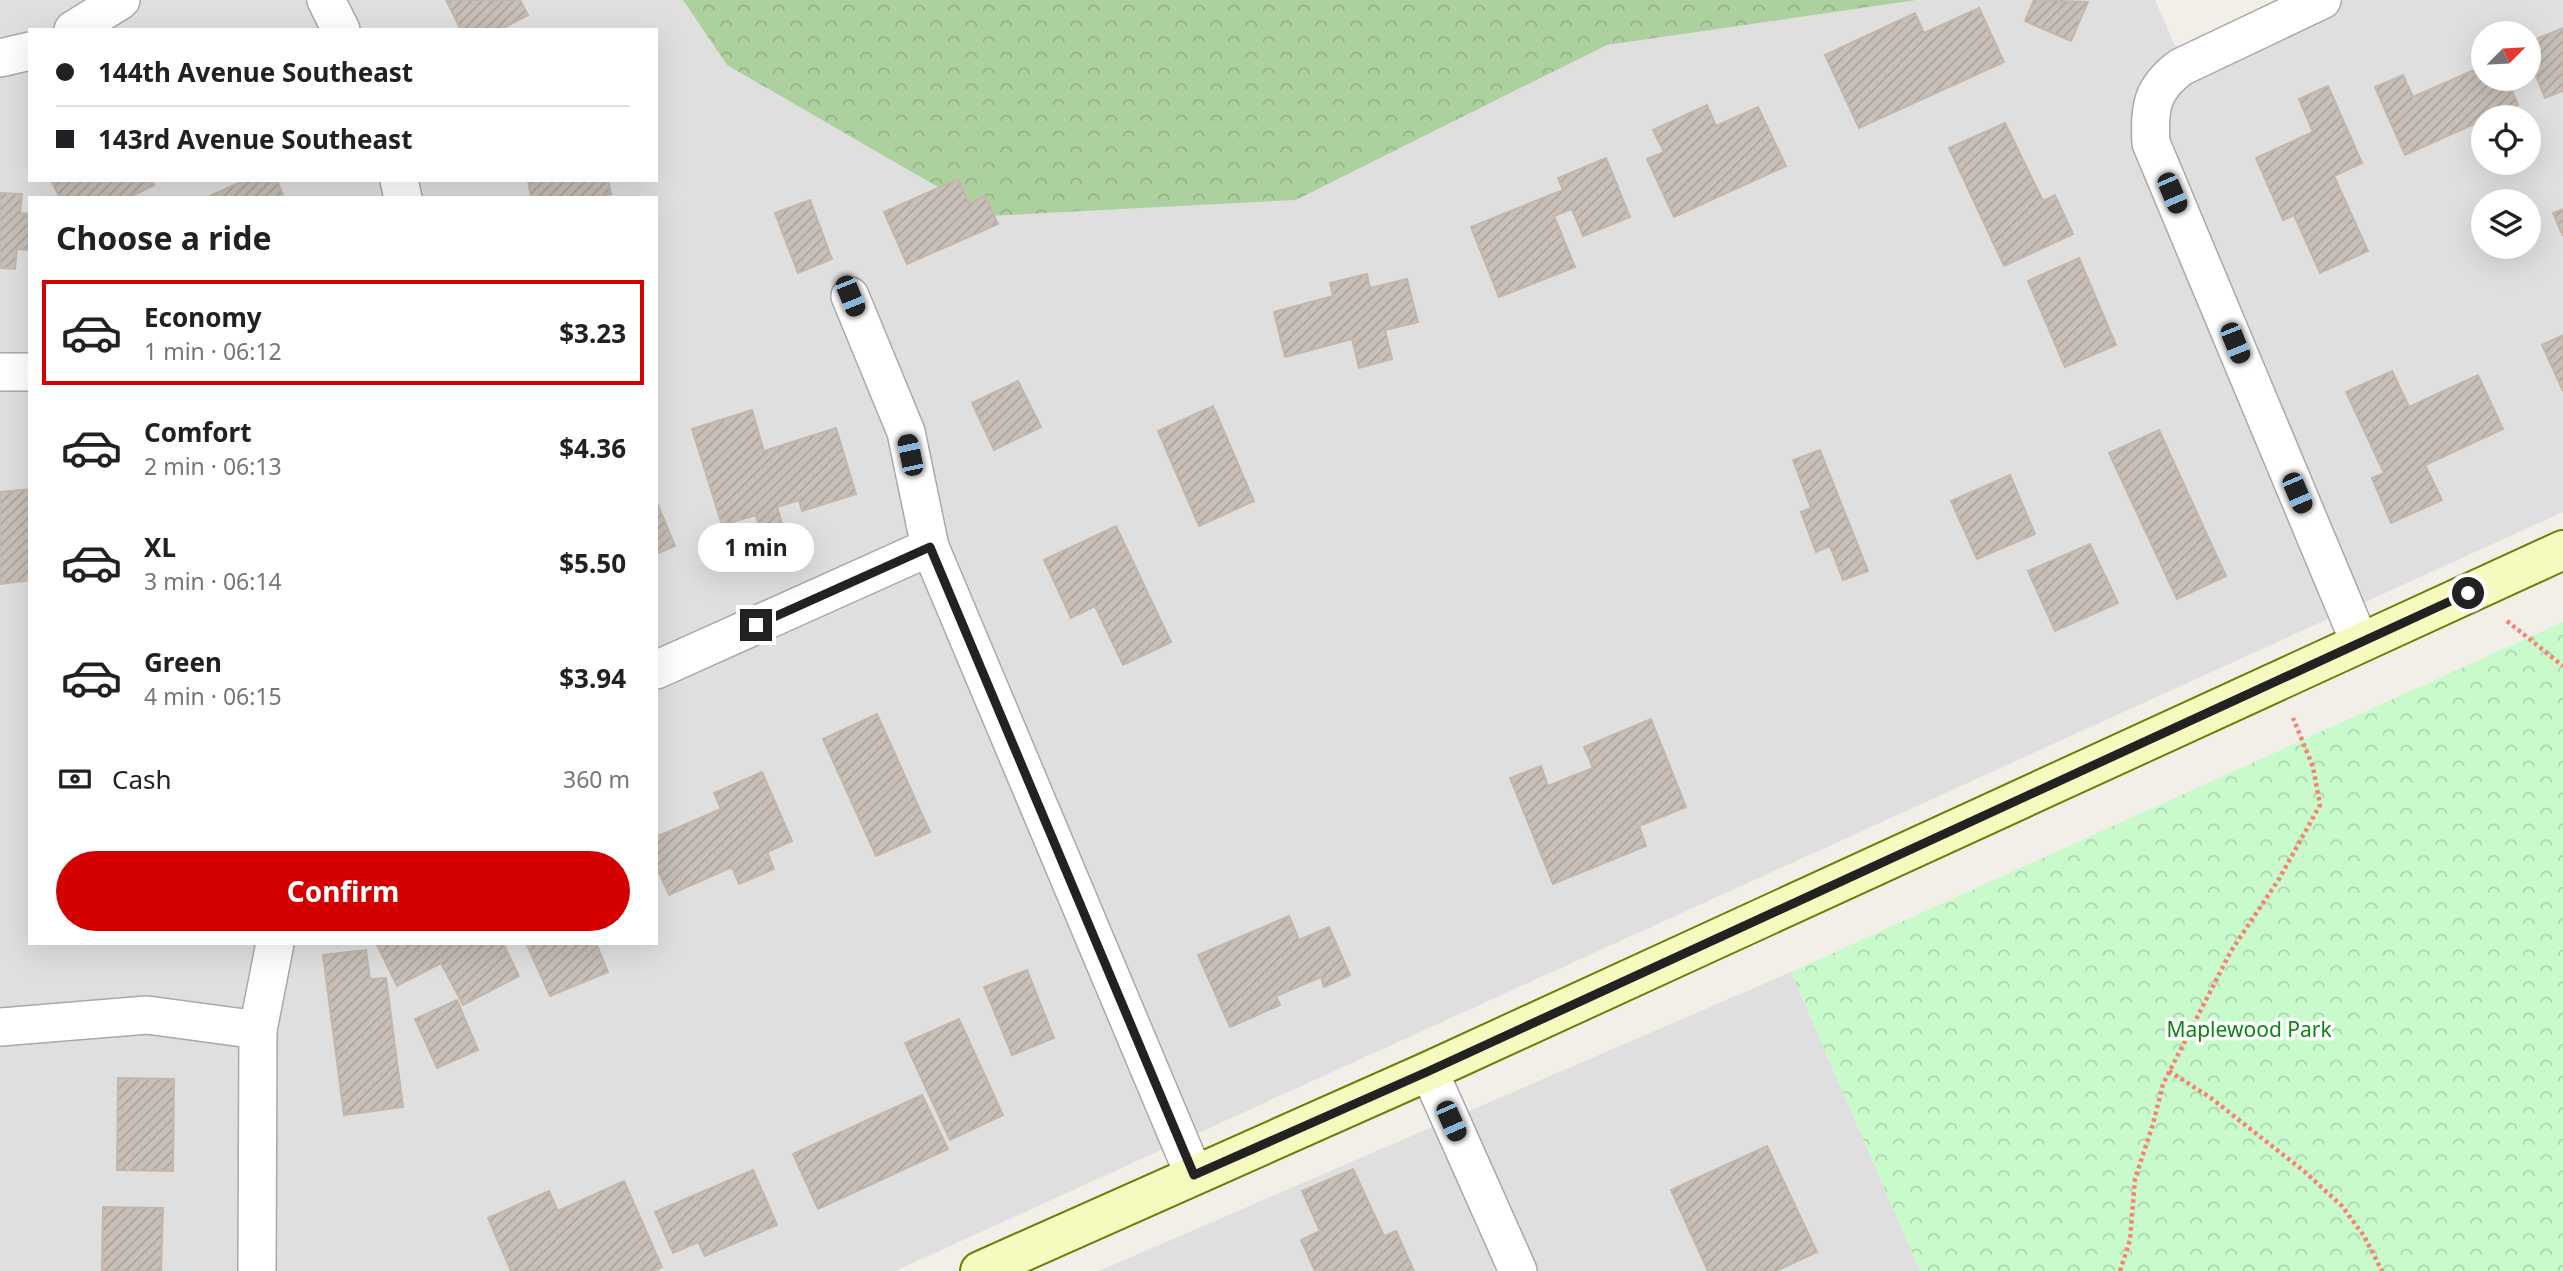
<!DOCTYPE html>
<html lang="en">
<head>
<meta charset="utf-8">
<style>
	:root { --surface:#fff; --page:#f6f6f6; --text:#202124; --muted:#757577; --line:#e0e0e0; --accent:#d40000 }
	body { margin:0; font-family:"Noto Sans",sans-serif; background:var(--page); color:var(--text); height:100vh; display:flex; flex-direction:column; font-size:26px; white-space:nowrap }
	* { box-sizing:border-box; margin:0 }
	p { font-size:23px; color:var(--muted) }
	.icon { flex:none; width:38px; height:38px; fill:none; stroke:currentColor; stroke-width:2; stroke-linecap:round; stroke-linejoin:round }
	.map { position:relative; flex:1; overflow:hidden }
	.sheet { position:absolute; left:28px; top:196px; width:630px; height:749px; display:flex; flex-direction:column; background:var(--surface); border-radius:0px; box-shadow:0 7px 28px #0002 }
	.sheet>* { flex:none }
	.top-card { position:absolute; left:28px; top:28px; width:630px; height:154px; border-radius:0px; box-shadow:0 7px 28px #0002; display:grid; align-content:center; height:154px; padding:0 28px; background:var(--surface) }
	.needle { width:46px; rotate:66deg }
	.controls { position:absolute; left:2471px; top:21px; display:grid; gap:14px }
	.controls a { display:grid; place-items:center; width:70px; height:70px; border-radius:50%; background:var(--surface); box-shadow:0 7px 28px #0002; font-size:35px }
	.end { position:absolute; width:32px; height:32px; margin:-16px; border:9px solid #222; background:#fff; box-shadow:0 0 0 4px #fff }
	.from { border-radius:50% }
	.bubble { position:absolute; height:49px; border-radius:24px; background:var(--surface); box-shadow:0 7px 28px #0002; font-size:23px; font-weight:700; line-height:49px; text-align:center }
	.car { position:absolute; width:21px; height:42px; margin:-21px -10px; border-radius:9px; box-shadow:0 0 5px 2px #0007; background:linear-gradient(#222 24%,#8ab4d8 0 40%,#222 0 76%,#8ab4d8 0 86%,#222 0) }
	.top-card b { display:flex; align-items:center; gap:24px; height:66px; font-size:26px }
	.top-card b+b { border-top:2px solid var(--line) }
	.top-card i { width:18px; height:18px; background:var(--text) }
	ul { padding:0; list-style:none }
	li { display:flex; align-items:center; gap:21px; height:105px; margin:0 14px 10px; padding:0 14px; border:4px solid transparent; border-radius:0px }
	li div { flex:1 }
	li b { display:block; font-size:26px }
	li em { font-style:normal; font-weight:700 }
	li.selected { border-color:var(--accent) }
	li>.icon { width:63px; height:63px; stroke-width:1.5 }
	h2 { padding:0 28px; font-size:32px; line-height:84px }
	.pay { display:flex; align-items:center; gap:18px; height:77px; padding:0 28px; font-size:26px }
	.pay p { margin-inline-start:auto }
	.primary-button { display:flex; gap:14px; margin-top:auto; padding:14px 28px }
	.primary-button a { flex:1; height:80px; border-radius:42px; background:var(--accent); color:#fff; font-size:28px; font-weight:700; line-height:80px; text-align:center }
	.map>svg:first-child { display:block }
	.residential { fill:#e0dfdf; fill-rule:evenodd }
	.forest { fill:url(#forest-crowns) }
	.park { fill:url(#park-crowns) }
	.building { fill:url(#building-hatch); stroke:#c4b6ab; stroke-width:2 }
	.lines { fill:none; stroke-linecap:round; stroke-linejoin:round }
	.street-casing { stroke:#a9a9a9; stroke-width:40 }
	.secondary-casing { stroke:#707d05; stroke-width:42 }
	.path { stroke:#fa8072; stroke-width:4.5; stroke-dasharray:3.5 3.5; stroke-linecap:butt }
	.street { stroke:#fff; stroke-width:37 }
	.secondary { stroke:#f7fabf; stroke-width:38 }
	.route { stroke:#222; stroke-width:9 }
	.labels { text-anchor:middle; dominant-baseline:central; stroke-width:7; stroke-linejoin:round; paint-order:stroke }
	.park-label { font-size:21px; fill:#0c8416; stroke:#fff }
</style>
</head>
<body>
<div class="map">
<svg width="2563" height="1271" viewBox="0 0 2563 1271">
	<defs>
		<pattern id="forest-crowns" width="20" height="18" patternUnits="userSpaceOnUse" patternTransform="scale(1.75)"><rect width="20" height="18" fill="#add19e"/><path d="M2 6a3 3 0 1 1 6 0M12 15a3 3 0 1 1 6 0" fill="none" stroke="#95b388"/></pattern>
		<pattern id="park-crowns" width="20" height="18" patternUnits="userSpaceOnUse" patternTransform="scale(1.75)"><rect width="20" height="18" fill="#c8facc"/><path d="M2 6a3 3 0 1 1 6 0M12 15a3 3 0 1 1 6 0" fill="none" stroke="#acd6af"/></pattern>
		<pattern id="building-hatch" width="6" height="6" patternUnits="userSpaceOnUse" patternTransform="scale(1.75)"><rect width="6" height="6" fill="#c7bfb8"/><path d="M-1 1l2-2M0 6l6-6M5 7l2-2" fill="none" stroke="#aba49e"/></pattern>
	</defs>
	<rect width="100%" height="100%" fill="#f2efe9"/>
	<g class="residential">
		<path d="M0 0H683L727 65 1296 200 1607 45 1917 0H2155L2185 68 2340 0H2563V512L895 1271H0ZM30 30H656V180H30ZM2483 33H2529V79H2483ZM2483 117H2529V163H2483ZM30 198H656V943H30ZM2483 201H2529V247H2483Z"/>
		<polygon points="1791,972 1920,1271 1099,1271"/>
	</g>
	<polygon class="forest" points="683,0 1917,0 1607,45 1296,200 988,216 727,65"/>
	<polygon class="park" points="2563,622 2563,1271 1920,1271 1791,972"/>
	<g class="building">
		<polygon points="446,0 520,0 528,15 499,30 461,30"/>
		<polygon points="2034,0 2088,2 2071,41 2025,21"/>
		<polygon points="1979,8 2004,62 1859,128 1825,55 1915,13 1924,33"/>
		<polygon points="2563,28 2563,91 2545,98 2529,59 2529,42"/>
		<polygon points="2483,66 2483,79 2507,79 2518,105 2490,117 2483,117 2483,120 2405,155 2375,87 2403,75 2413,97"/>
		<polygon points="2328,86 2362,163 2334,176 2368,251 2320,273 2294,215 2283,220 2256,158 2313,132 2299,99"/>
		<polygon points="1707,105 1716,126 1758,107 1786,166 1674,217 1647,159 1664,152 1653,130"/>
		<polygon points="2005,123 2043,201 2055,195 2073,234 2004,266 1949,148"/>
		<polygon points="1606,158 1630,217 1583,236 1572,209 1554,216 1575,267 1499,297 1471,227 1563,190 1558,178"/>
		<polygon points="958,179 969,204 985,196 998,224 907,264 884,212"/>
		<polygon points="51,180 151,180 154,185 128,198 60,198"/>
		<polygon points="245,180 277,180 284,198 206,198"/>
		<polygon points="528,180 608,180 611,194 595,198 531,198"/>
		<polygon points="0,193 22,194 20,213 30,214 30,250 17,249 15,269 0,268"/>
		<polygon points="810,200 832,259 798,273 775,213"/>
		<polygon points="2563,209 2563,236 2553,213"/>
		<polygon points="2079,258 2116,345 2065,367 2028,281"/>
		<polygon points="1367,274 1370,288 1407,279 1418,322 1385,330 1392,359 1359,368 1352,339 1285,357 1274,312 1333,296 1330,283"/>
		<polygon points="2563,335 2563,391 2542,345"/>
		<polygon points="2392,371 2409,407 2478,375 2503,429 2425,465 2442,500 2391,523 2372,478 2384,473 2346,392"/>
		<polygon points="1018,381 1041,427 994,450 972,403"/>
		<polygon points="1213,406 1254,501 1199,526 1158,431"/>
		<polygon points="752,410 764,451 836,428 856,494 802,511 799,500 777,507 782,523 760,530 756,515 722,525 692,429"/>
		<polygon points="2159,430 2226,576 2177,599 2109,453"/>
		<polygon points="1820,450 1868,571 1843,580 1830,546 1816,552 1801,512 1811,508 1793,460"/>
		<polygon points="2010,475 2035,534 1977,559 1951,501"/>
		<polygon points="30,489 30,580 0,584 0,492"/>
		<polygon points="656,500 675,546 656,554"/>
		<polygon points="1116,526 1171,642 1123,665 1095,606 1071,618 1044,560"/>
		<polygon points="2090,544 2118,603 2055,631 2028,571"/>
		<polygon points="877,714 930,832 876,856 823,739"/>
		<polygon points="1651,719 1686,807 1639,826 1646,846 1553,884 1510,778 1541,766 1548,786 1593,768 1584,747"/>
		<polygon points="762,772 792,841 767,852 774,869 739,884 732,867 669,895 656,866 656,837 721,809 714,793"/>
		<polygon points="1289,916 1299,940 1329,927 1350,975 1324,987 1321,977 1276,996 1280,1005 1230,1027 1198,955"/>
		<polygon points="376,943 503,943 519,976 463,1005 441,963 397,986"/>
		<polygon points="526,943 596,943 608,972 550,996"/>
		<polygon points="366,950 370,979 386,978 403,1107 344,1115 323,955"/>
		<polygon points="1027,970 1054,1038 1012,1055 984,987"/>
		<polygon points="457,1000 478,1050 437,1068 415,1019"/>
		<polygon points="959,1019 1003,1115 950,1140 905,1043"/>
		<polygon points="118,1078 174,1079 173,1171 117,1170"/>
		<polygon points="922,1095 948,1149 818,1209 793,1154"/>
		<polygon points="1767,1146 1817,1252 1776,1271 1708,1271 1671,1190"/>
		<polygon points="1353,1169 1384,1236 1396,1231 1414,1271 1315,1271 1301,1240 1320,1231 1302,1191"/>
		<polygon points="753,1170 777,1225 705,1256 698,1242 673,1253 655,1212"/>
		<polygon points="624,1181 662,1267 654,1271 511,1271 488,1218 549,1191 558,1211"/>
		<polygon points="103,1207 163,1208 161,1271 102,1271"/>
	</g>
	<g class="lines">
		<defs>
			<g id="street">
				<polyline points="326,0 341,30"/>
				<path d="M2322 0 2181 67C2151 89 2149 108 2151 143L2360 643"/>
				<polyline points="73,30 121,0"/>
				<polyline points="0,58 30,51"/>
				<polyline points="399,180 403,198"/>
				<polyline points="850,296 906,432 930,547 1194,1175"/>
				<polyline points="0,372 30,372"/>
				<polyline points="656,670 930,547"/>
				<polyline points="0,1027 147,1015 258,1030"/>
				<polyline points="1429,1071 1518,1271"/>
				<polyline points="257,1271 258,1030 275,943"/>
			</g>
			<polyline id="secondary" points="980,1271 1429,1071 2563,550"/>
		</defs>
		<use href="#street" class="street-casing"/>
		<use href="#secondary" class="secondary-casing"/>
		<g class="path">
			<polyline points="2507,621 2563,666"/>
			<polyline points="2169,1071 2211,1098 2305,1172 2342,1206 2364,1236 2382,1271"/>
			<polyline points="2120,1271 2130,1240 2135,1179 2153,1124 2163,1084 2231,951 2279,879 2320,805 2313,767 2293,718"/>
		</g>
		<use href="#street" class="street"/>
		<use href="#secondary" class="secondary"/>
	</g>
	<g class="lines">
		<polyline class="route" points="756,625 930,547 1194,1175 1429,1071 2468,593"/>
	</g>
	<g class="labels">
		<g class="park-label">
			<text x="2249" y="1029">Maplewood Park</text>
		</g>
	</g>
</svg>
<div class="controls">
<a><svg class="needle" viewBox="-14 -14 28 28"><path d="M0-13l5 13h-10z" fill="#e53935"/><path d="M0 13l5-13h-10z" fill="#757577"/></svg></a>
<a><svg class="icon" aria-label="locate" viewBox="0 0 24 24"><circle cx="12" cy="12" r="6"/><path d="M12 2v4M12 18v4M2 12h4M18 12h4"/></svg></a>
<a><svg class="icon" aria-label="layers" viewBox="0 0 24 24"><path d="M12 4l9 5-9 5-9-5zM3 14l9 5 9-5"/></svg></a>
</div>
<i class="end from" style="left:2468px;top:593px"></i>
<i class="end" style="left:756px;top:625px"></i>
<div class="bubble" style="left:698px;top:523px;width:116px">1 min</div>
<i class="car" style="left:2172px;top:193px;rotate:157deg"></i>
<i class="car" style="left:850px;top:296px;rotate:158deg"></i>
<i class="car" style="left:2235px;top:343px;rotate:158deg"></i>
<i class="car" style="left:910px;top:455px;rotate:348deg"></i>
<i class="car" style="left:2297px;top:493px;rotate:157deg"></i>
<i class="car" style="left:1451px;top:1121px;rotate:156deg"></i>
<div class="top-card">
<b><i class="from"></i>144th Avenue Southeast</b>
<b><i></i>143rd Avenue Southeast</b>
</div>
<section class="sheet">
<h2>Choose a ride</h2>
<ul>
<li class="selected"><svg class="icon" aria-label="car" viewBox="0 0 24 24"><path d="M5 17H2v-5l4-1 3-4h7l3 4 3 1v5h-3M9 17h6M6 11h13"/><circle cx="7" cy="17" r="2"/><circle cx="17" cy="17" r="2"/></svg><div><b>Economy</b><p>1 min · 06:12</p></div><em>$3.23</em></li>
<li><svg class="icon" aria-label="car" viewBox="0 0 24 24"><path d="M5 17H2v-5l4-1 3-4h7l3 4 3 1v5h-3M9 17h6M6 11h13"/><circle cx="7" cy="17" r="2"/><circle cx="17" cy="17" r="2"/></svg><div><b>Comfort</b><p>2 min · 06:13</p></div><em>$4.36</em></li>
<li><svg class="icon" aria-label="car" viewBox="0 0 24 24"><path d="M5 17H2v-5l4-1 3-4h7l3 4 3 1v5h-3M9 17h6M6 11h13"/><circle cx="7" cy="17" r="2"/><circle cx="17" cy="17" r="2"/></svg><div><b>XL</b><p>3 min · 06:14</p></div><em>$5.50</em></li>
<li><svg class="icon" aria-label="car" viewBox="0 0 24 24"><path d="M5 17H2v-5l4-1 3-4h7l3 4 3 1v5h-3M9 17h6M6 11h13"/><circle cx="7" cy="17" r="2"/><circle cx="17" cy="17" r="2"/></svg><div><b>Green</b><p>4 min · 06:15</p></div><em>$3.94</em></li>
</ul>
<div class="pay"><svg class="icon" aria-label="cash" viewBox="0 0 24 24"><path d="M3 7h18v10H3z"/><circle cx="12" cy="12" r="2"/></svg>Cash<p>360 m</p></div>
<div class="primary-button"><a>Confirm</a></div>
</section>
</div>
</body>
</html>
